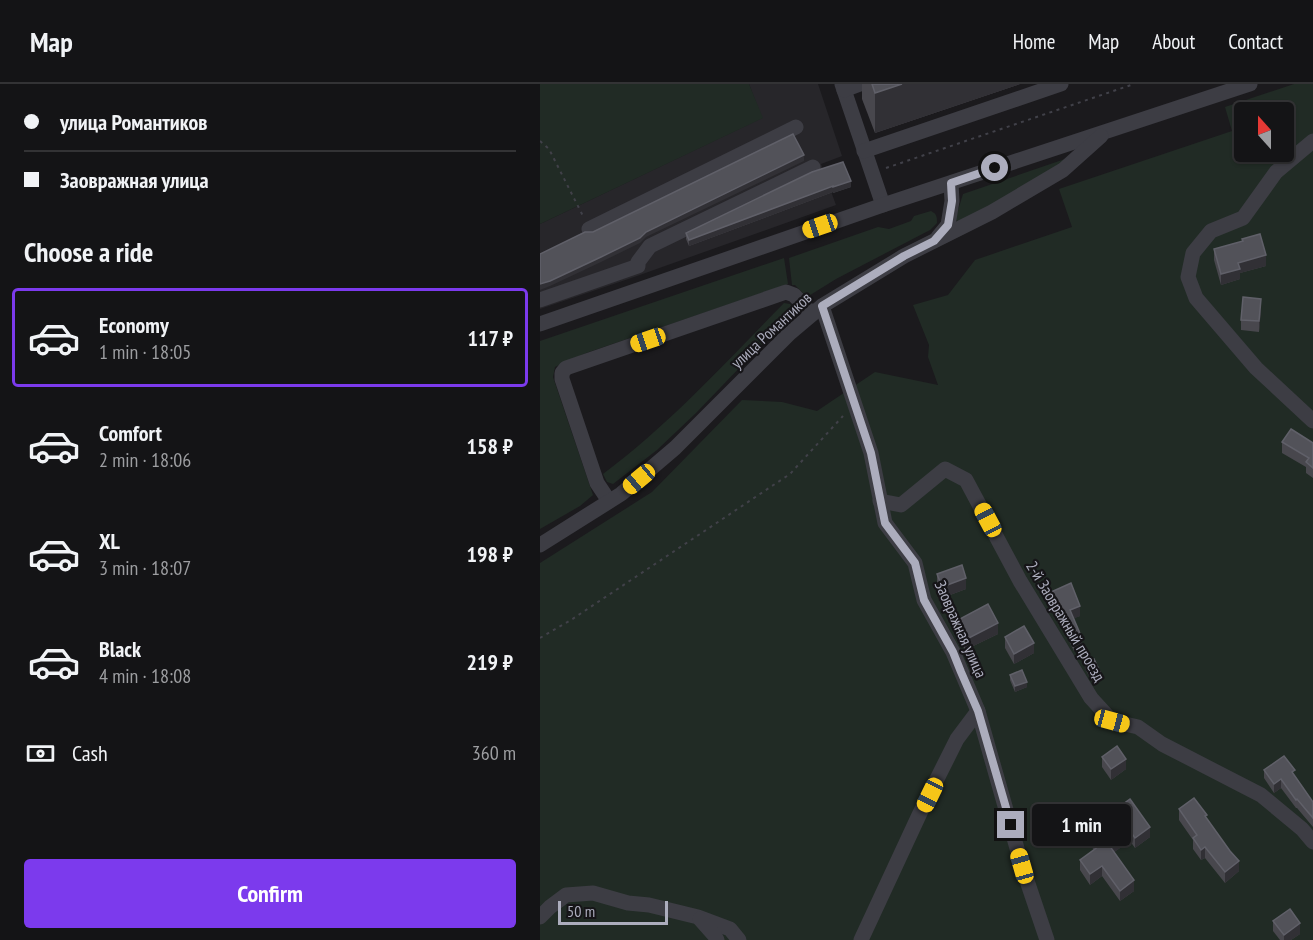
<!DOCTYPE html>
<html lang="en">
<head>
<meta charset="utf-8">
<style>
	:root { --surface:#141416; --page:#1d1d1f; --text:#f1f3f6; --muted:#9d9ea1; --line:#333335; --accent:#7c3aed }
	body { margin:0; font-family:"PT Sans Narrow",sans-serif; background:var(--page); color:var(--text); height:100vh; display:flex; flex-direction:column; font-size:22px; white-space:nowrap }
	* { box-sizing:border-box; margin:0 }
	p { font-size:20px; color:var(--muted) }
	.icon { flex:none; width:33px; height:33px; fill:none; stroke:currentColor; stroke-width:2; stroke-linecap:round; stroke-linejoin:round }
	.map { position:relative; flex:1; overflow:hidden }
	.side { display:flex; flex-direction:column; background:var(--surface); width:540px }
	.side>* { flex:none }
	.top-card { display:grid; align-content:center; height:132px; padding:0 24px; background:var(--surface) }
	.needle { width:39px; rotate:339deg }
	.tools { position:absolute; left:694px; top:18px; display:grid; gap:12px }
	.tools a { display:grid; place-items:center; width:60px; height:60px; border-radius:6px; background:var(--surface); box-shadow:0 2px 4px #0004,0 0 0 2px var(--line); font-size:30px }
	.scale { position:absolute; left:18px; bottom:15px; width:110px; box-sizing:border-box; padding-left:6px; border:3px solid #acadbd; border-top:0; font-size:16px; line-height:21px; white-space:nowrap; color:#acadbd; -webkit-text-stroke:4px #161518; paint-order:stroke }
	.end { position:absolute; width:27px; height:27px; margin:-14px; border:8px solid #acadbd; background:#111; box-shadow:0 0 0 3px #111 }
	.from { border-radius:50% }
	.bubble { position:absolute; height:42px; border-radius:6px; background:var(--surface); box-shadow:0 2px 4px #0004,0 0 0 2px var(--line); font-size:20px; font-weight:800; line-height:42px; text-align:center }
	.car { position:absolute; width:18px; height:36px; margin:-18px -9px; border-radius:8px; box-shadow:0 0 4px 2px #0007; background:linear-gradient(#f5c518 24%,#345 0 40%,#f5c518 0 76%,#345 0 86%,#f5c518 0) }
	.top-card b { display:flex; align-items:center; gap:21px; height:57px; font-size:22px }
	.top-card b+b { border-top:2px solid var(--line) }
	.top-card i { width:15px; height:15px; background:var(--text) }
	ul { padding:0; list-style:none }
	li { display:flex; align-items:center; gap:18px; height:99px; margin:0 12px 9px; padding:0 12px; border:3px solid transparent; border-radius:6px }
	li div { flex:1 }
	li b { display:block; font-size:22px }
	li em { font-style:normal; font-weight:800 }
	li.current { border-color:var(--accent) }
	li>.icon { width:54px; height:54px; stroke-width:1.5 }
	h2 { padding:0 24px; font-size:27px; line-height:72px }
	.pay { display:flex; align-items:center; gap:15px; height:66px; padding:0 24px; font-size:22px }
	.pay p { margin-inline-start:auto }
	.primary-button { display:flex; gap:12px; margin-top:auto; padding:12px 24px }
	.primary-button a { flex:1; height:69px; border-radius:6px; background:var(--accent); color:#fff; font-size:24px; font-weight:800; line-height:69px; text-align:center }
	header { display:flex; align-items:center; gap:36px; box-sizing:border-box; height:84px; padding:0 30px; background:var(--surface); border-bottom:2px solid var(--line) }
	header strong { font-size:28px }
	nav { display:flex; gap:33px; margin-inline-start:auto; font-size:21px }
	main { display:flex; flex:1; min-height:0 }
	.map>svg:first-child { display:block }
	.built { fill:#27262a }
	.green { fill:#212b25; fill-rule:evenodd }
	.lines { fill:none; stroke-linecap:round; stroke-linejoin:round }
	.path { stroke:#414149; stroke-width:2; stroke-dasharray:3 4.5; stroke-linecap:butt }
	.minor { stroke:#3d3d44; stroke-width:15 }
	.wall { fill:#48474d }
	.shaded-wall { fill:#313035 }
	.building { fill:#525259; stroke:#606069; stroke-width:1.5 }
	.route { stroke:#acadbd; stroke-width:8 }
	.labels { text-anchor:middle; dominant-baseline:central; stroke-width:4.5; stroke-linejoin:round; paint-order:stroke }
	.street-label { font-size:16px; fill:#acadbd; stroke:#161518 }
</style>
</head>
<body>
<header>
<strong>Map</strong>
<nav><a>Home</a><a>Map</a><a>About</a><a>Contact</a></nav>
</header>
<main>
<section class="side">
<div class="top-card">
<b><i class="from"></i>улица Романтиков</b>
<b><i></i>Заовражная улица</b>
</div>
<h2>Choose a ride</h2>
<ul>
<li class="current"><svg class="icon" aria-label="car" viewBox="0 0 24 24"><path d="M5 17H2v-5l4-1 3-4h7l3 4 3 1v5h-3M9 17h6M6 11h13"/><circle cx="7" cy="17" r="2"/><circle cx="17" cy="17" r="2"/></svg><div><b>Economy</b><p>1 min · 18:05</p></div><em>117 ₽</em></li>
<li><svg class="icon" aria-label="car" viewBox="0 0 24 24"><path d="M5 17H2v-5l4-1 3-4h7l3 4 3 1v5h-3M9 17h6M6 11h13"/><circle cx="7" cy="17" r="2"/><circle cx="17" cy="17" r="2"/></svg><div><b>Comfort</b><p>2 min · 18:06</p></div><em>158 ₽</em></li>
<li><svg class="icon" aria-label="car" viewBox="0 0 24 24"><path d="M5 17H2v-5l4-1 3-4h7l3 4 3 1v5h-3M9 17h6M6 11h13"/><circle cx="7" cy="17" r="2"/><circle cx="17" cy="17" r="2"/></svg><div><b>XL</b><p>3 min · 18:07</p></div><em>198 ₽</em></li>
<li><svg class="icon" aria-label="car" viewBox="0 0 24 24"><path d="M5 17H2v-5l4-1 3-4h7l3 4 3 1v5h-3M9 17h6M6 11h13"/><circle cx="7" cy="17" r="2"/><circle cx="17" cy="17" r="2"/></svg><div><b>Black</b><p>4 min · 18:08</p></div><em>219 ₽</em></li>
</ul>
<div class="pay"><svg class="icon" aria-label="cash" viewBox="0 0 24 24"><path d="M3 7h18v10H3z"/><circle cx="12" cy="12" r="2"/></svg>Cash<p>360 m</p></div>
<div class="primary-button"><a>Confirm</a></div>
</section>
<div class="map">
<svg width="773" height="856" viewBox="0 0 773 856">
	<rect width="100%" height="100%" fill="#1b1a1d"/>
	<polygon class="built" points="209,0 278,0 302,72 281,80 296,121 97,192 0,225 0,140 222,34"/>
	<g class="green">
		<polygon points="0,0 209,0 223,34 0,140"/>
		<path d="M754 0H773V856H0V479L112 408 202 316 242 318 277 327 335 288 398 301 388 273 389 261 373 221 408 211 435 176 532 143 519 105 692 47 685 23ZM705 28H744V68H705Z"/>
		<polygon points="525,75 518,82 424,139 415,136 423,110"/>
		<path d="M391 127C397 130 397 133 397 139L390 146 296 195 267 213 255 201H252L249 174 338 143 349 145 371 137 374 132Z"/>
		<polygon points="244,174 248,200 49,268 25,278 15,283 13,293 53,411 40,422 0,445 0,257"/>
		<path d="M244 219 250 220 255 226 156 329 117 366 73 400 67 398 63 390C130 340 186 278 244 219Z"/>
	</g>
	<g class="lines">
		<g class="path">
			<polyline points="0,57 9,65 43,132"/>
			<polyline points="346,84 594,0"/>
			<polyline points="0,554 31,536 250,390 303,332"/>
		</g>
		<g class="minor">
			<polyline points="302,0 343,121"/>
			<polyline points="304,6 320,0"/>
			<polyline points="773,57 736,88 703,134 671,147 653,169 648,193 656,214 716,284 773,337"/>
			<polyline points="324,67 521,0"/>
			<polyline points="49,145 256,43"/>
			<polyline points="398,153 408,141 412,117 411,99"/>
			<polyline points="0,216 98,182 98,178 110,162 273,83"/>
			<polyline points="282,222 331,369 345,439 375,479 384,516 413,568 438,627 482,782 507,856"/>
			<polyline points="0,240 343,121 710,0"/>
			<polyline points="69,417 57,399 22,295 22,289 26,284 246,208 254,211 272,230"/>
			<polyline points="340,417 361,421 405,385 426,396 480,497 551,614 572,637 598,643 622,660 721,711 762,745 773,758"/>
			<polyline points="0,461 81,410 135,364 250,249 282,222 364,172 452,128 523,86 561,52"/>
			<polyline points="0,833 10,823 26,811 53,809 88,819 109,821 158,833 190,845 199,856"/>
			<polyline points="160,835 175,852 177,856"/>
			<polyline points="321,856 380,729 417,655 438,627"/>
		</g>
	</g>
	<g class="wall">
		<polygon points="322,0 480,0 335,49 322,15"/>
		<polygon points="272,88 311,103 293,109 293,108 149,162 146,155 146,149"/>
		<polygon points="674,165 726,182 700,189 700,195 681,201 674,176"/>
		<polygon points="721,225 719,248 701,246 701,236"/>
		<polygon points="742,358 773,359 773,394 766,389 766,383 742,369"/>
		<polygon points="397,490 426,505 402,514 397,501"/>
		<polygon points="509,509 540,532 534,534 542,563 534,567 520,540 519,541 509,518"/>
		<polygon points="416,537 458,550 425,566 416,548"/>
		<polygon points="465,553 494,569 474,580 465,564"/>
		<polygon points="545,579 560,594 552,597 545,585"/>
		<polygon points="470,591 487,603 475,608 470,596"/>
		<polygon points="562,673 586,685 571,696 562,683"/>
		<polygon points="724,686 755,692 773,718 773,743 757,724 756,724 741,704 734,709 724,694"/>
		<polygon points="639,725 667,735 699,787 685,799 665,774 661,776 653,765 653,756 639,736"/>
		<polygon points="575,726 610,753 595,764 590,757 574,768 594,807 580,817 562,792 550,801 540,786 540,776 554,766 551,762 551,751 575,734"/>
		<polygon points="733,837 760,850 751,856 740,856 733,847"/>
	</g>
	<g class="shaded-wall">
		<polygon points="362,0 480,0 335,49 335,9"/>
		<polygon points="264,71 264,77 106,153 100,159 61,178 10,202 0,206 0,200"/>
		<polygon points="311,97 311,103 293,109 293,103"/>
		<polygon points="293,102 293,108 149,162 149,156"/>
		<polygon points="726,171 726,182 700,189 700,195 681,201 681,190 698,179"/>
		<polygon points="721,215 721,225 719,248 719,237"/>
		<polygon points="426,494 426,505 402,514 402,503"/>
		<polygon points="540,522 540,532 530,536 530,526"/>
		<polygon points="520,531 520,540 519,541 519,532"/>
		<polygon points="458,539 458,550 425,566 425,556"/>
		<polygon points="542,554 542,563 534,567 534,557"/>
		<polygon points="494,559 494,569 474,580 474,570"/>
		<polygon points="560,588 560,594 552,597 552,591"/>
		<polygon points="487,598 487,603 475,608 475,602"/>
		<polygon points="586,675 586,685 571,696 571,685"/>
		<polygon points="741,695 741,704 734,709 734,700"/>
		<polygon points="610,743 610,753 595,764 595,754"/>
		<polygon points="590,747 590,757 569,772 569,761"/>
		<polygon points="665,763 665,774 661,776 661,766"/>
		<polygon points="699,777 699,787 685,799 685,788"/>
		<polygon points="562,782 562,792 550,801 550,790"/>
		<polygon points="594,796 594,807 580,817 580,807"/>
		<polygon points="760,839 760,850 751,856 744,856 744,851"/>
	</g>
	<g class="building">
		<polygon points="332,0 362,0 335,9"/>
		<polygon points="253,50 264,71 106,148 100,154 61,173 10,197 0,200 0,170 45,148 53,148"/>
		<polygon points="303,78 311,97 293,103 293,102 149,156 146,149 272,88"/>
		<polygon points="720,150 726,171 698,179 700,185 681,190 674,165 703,157 702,155"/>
		<polygon points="703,213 721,215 719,237 701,236"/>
		<polygon points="751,345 773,359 773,384 766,378 769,374 742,358"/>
		<polygon points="422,481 426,494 402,503 397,490"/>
		<polygon points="531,499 540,522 530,526 542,554 534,557 520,531 519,532 509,509"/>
		<polygon points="448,520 458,539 425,556 416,537"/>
		<polygon points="484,542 494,559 474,570 465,553"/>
		<polygon points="554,575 560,588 552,591 545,579"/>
		<polygon points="482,586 487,598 475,602 470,591"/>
		<polygon points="577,662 586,675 571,685 562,673"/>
		<polygon points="744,672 755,686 752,688 773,718 773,734 757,715 756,716 741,695 734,700 724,686"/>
		<polygon points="654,714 667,731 665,732 690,767 699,777 685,788 665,763 661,766 653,754 657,751 639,725"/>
		<polygon points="590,715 610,743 595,754 590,747 569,761 594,796 580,807 562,782 550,790 540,776 559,762 551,751 579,731 575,726"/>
		<polygon points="750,825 760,839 744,851 733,837"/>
	</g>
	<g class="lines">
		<polyline class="route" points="455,84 411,99 412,117 408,141 394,157 364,172 282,222 331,369 345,439 375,479 384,516 413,568 421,588 438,627 471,741"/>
	</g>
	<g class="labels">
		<g class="street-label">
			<text transform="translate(231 246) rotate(-43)">улица Романтиков</text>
			<text transform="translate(526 537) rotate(59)">2-й Заовражный проезд</text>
			<text transform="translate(421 545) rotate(66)">Заовражная улица</text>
		</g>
	</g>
</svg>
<div class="tools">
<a><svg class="needle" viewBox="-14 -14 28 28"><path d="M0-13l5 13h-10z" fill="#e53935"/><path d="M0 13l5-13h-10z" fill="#9d9ea1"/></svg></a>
</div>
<div class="scale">50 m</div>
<i class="end from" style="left:455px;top:84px"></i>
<i class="end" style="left:471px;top:741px"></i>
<div class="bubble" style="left:492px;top:720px;width:99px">1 min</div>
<i class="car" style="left:280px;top:142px;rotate:251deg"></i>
<i class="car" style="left:108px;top:256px;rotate:251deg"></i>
<i class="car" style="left:99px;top:395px;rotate:230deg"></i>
<i class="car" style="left:448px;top:436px;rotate:332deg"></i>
<i class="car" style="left:572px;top:637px;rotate:105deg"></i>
<i class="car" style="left:390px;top:711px;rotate:206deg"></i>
<i class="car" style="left:482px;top:782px;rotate:344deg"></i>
</div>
</main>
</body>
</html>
